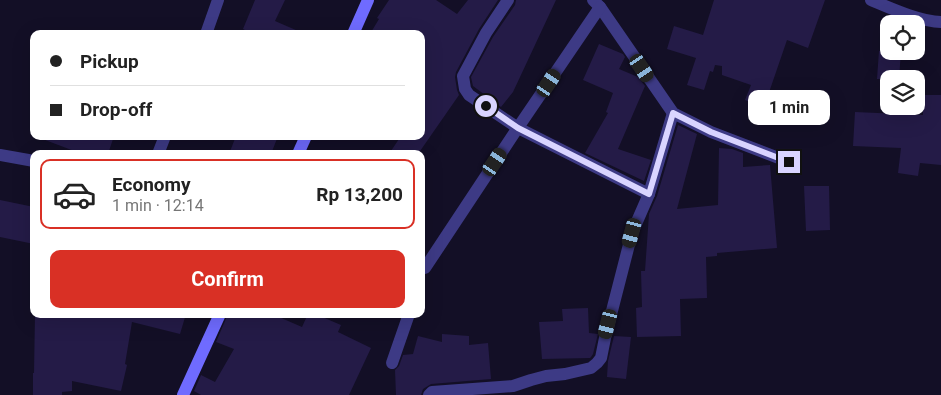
<!DOCTYPE html>
<html lang="en">
<head>
<meta charset="utf-8">
<style>
	:root { --surface:#fff; --page:#f6f6f6; --text:#222; --muted:#767676; --line:#e0e0e0; --accent:#d93025 }
	body { margin:0; font-family:Roboto,sans-serif; background:var(--page); color:var(--text); height:100vh; display:flex; flex-direction:column; font-size:19px; white-space:nowrap }
	* { box-sizing:border-box; margin:0 }
	p { font-size:16px; color:var(--muted) }
	.icon { flex:none; width:28px; height:28px; fill:none; stroke:currentColor; stroke-width:2; stroke-linecap:round; stroke-linejoin:round }
	.map { position:relative; flex:1; overflow:hidden }
	.details { position:absolute; left:30px; top:150px; width:395px; height:168px; display:flex; flex-direction:column; background:var(--surface); border-radius:10px; box-shadow:0 5px 20px #0002 }
	.details>* { flex:none }
	.hud { position:absolute; left:30px; top:30px; width:395px; height:110px; border-radius:10px; box-shadow:0 5px 20px #0002; display:grid; align-content:center; height:110px; padding:0 20px; background:var(--surface) }
	.buttons { position:absolute; left:880px; top:15px; display:grid; gap:10px }
	.buttons a { display:grid; place-items:center; width:45px; height:45px; border-radius:10px; background:var(--surface); box-shadow:0 5px 20px #0002; font-size:25px }
	.end { position:absolute; width:22px; height:22px; margin:-11px; border:6px solid #d9d4ff; background:#111; box-shadow:0 0 0 2px #111 }
	.from { border-radius:50% }
	.bubble { position:absolute; height:35px; border-radius:10px; background:var(--surface); box-shadow:0 5px 20px #0002; font-size:16px; font-weight:700; line-height:35px; text-align:center }
	.car { position:absolute; width:15px; height:30px; margin:-15px -8px; border-radius:6px; box-shadow:0 0 4px 1px #0007; background:linear-gradient(#222 24%,#8ab4d8 0 40%,#222 0 76%,#8ab4d8 0 86%,#222 0) }
	.hud b { display:flex; align-items:center; gap:18px; height:48px; font-size:19px }
	.hud b+b { border-top:1px solid var(--line) }
	.hud i { width:12px; height:12px; background:var(--text) }
	ul { padding:9px 0 0; list-style:none }
	li { display:flex; align-items:center; gap:15px; height:70px; margin:0 10px 8px; padding:0 10px; border:2px solid transparent; border-radius:10px }
	li div { flex:1 }
	li b { display:block; font-size:19px }
	li em { font-style:normal; font-weight:700 }
	li.on { border-color:var(--accent) }
	li>.icon { width:45px; height:45px; stroke-width:1.5 }
	.action { display:flex; gap:10px; margin-top:auto; padding:10px 20px }
	.action a { flex:1; height:58px; border-radius:10px; background:var(--accent); color:#fff; font-size:20px; font-weight:700; line-height:58px; text-align:center }
	.map>svg:first-child { display:block }
	.building { fill:#241b47 }
	.lines { fill:none; stroke-linecap:round; stroke-linejoin:round }
	.street { stroke:#3d3a85; stroke-width:12 }
	.secondary { stroke:#6f6bff; stroke-width:12 }
	.route { stroke:#d9d4ff; stroke-width:6 }
</style>
</head>
<body>
<div class="map">
<svg width="941" height="395" viewBox="0 0 941 395">
	<rect width="100%" height="100%" fill="#130f26"/>
	<g class="building">
		<polygon points="255,0 285,0 275,21 305,34 253,34 243,29"/>
		<polygon points="389,0 436,0 457,14 468,0 498,0 479,29 456,72 455,77 457,90 459,95 418,154 389,154 401,136 421,136 421,34 370,34 379,19 377,18"/>
		<polygon points="516,0 556,0 513,92 501,107 473,86 471,77 493,37 515,5"/>
		<polygon points="714,0 825,0 808,48 787,40 764,107 745,100 751,85 722,75 722,66 715,65 713,72 710,71 704,90 687,85 696,58 667,49 674,26 703,35"/>
		<polygon points="599,44 623,54 625,57 619,69 638,77 645,86 618,149 651,160 644,181 585,153 608,113 606,112 613,93 583,80"/>
		<polygon points="879,51 901,51 899,79 877,79"/>
		<polygon points="923,95 941,95 941,165 920,163 918,176 898,173 901,148 853,146 855,112 923,115"/>
		<polygon points="678,125 697,134 677,209 718,205 719,148 732,149 743,153 743,167 770,165 777,248 717,253 717,256 706,257 707,298 680,299 681,336 637,337 636,308 642,307 641,271 645,271 649,214 657,196"/>
		<polygon points="40,136 114,136 108,154 82,154 40,138"/>
		<polygon points="236,136 278,136 271,154 229,154"/>
		<polygon points="804,186 829,186 830,230 806,231"/>
		<polygon points="0,200 34,207 34,244 0,237"/>
		<polygon points="588,308 589,333 598,334 593,354 591,357 590,358 542,359 539,322 563,321 562,309"/>
		<polygon points="35,314 186,314 180,334 132,322 125,364 127,365 121,391 72,381 72,391 62,392 62,395 33,395 33,373 34,373"/>
		<polygon points="228,314 272,314 302,327 308,314 315,314 341,325 338,332 371,348 349,395 201,395 194,391 201,375 215,382 234,349 216,342"/>
		<polygon points="442,334 469,336 469,345 488,343 491,379 431,384 423,389 421,395 396,395 395,370 399,366 403,355 413,354 418,336 442,342"/>
		<polygon points="614,336 631,337 626,379 607,377 608,361"/>
	</g>
	<g class="lines">
		<g class="street">
			<polyline points="508,0 486,33 463,76 465,89 469,95 518,128 649,194"/>
			<polyline points="593,0 600,7 673,113 711,132 789,162"/>
			<path d="M871 0C890 8 921 22 941 22"/>
			<polyline points="206,34 218,0"/>
			<polyline points="158,154 165,136"/>
			<polyline points="0,155 34,161"/>
			<polyline points="421,267 425,268 515,132 600,7"/>
			<polyline points="392,363 409,314"/>
			<polyline points="429,395 432,392 513,386 531,380 546,376 565,374 591,368 597,363 601,358 605,338 632,233 649,194 673,113"/>
		</g>
		<g class="secondary">
			<polyline points="353,34 368,0"/>
			<polyline points="298,154 306,136"/>
			<polyline points="183,395 220,314"/>
		</g>
	</g>
	<g class="lines">
		<polyline class="route" points="486,106 518,128 649,194 673,113 711,132 789,162"/>
	</g>
</svg>
<div class="buttons">
<a><svg class="icon" aria-label="locate" viewBox="0 0 24 24"><circle cx="12" cy="12" r="6"/><path d="M12 2v4M12 18v4M2 12h4M18 12h4"/></svg></a>
<a><svg class="icon" aria-label="layers" viewBox="0 0 24 24"><path d="M12 4l9 5-9 5-9-5zM3 14l9 5 9-5"/></svg></a>
</div>
<i class="end from" style="left:486px;top:106px"></i>
<i class="end" style="left:789px;top:162px"></i>
<div class="bubble" style="left:748px;top:90px;width:82px">1 min</div>
<i class="car" style="left:642px;top:68px;rotate:146deg"></i>
<i class="car" style="left:549px;top:83px;rotate:34deg"></i>
<i class="car" style="left:495px;top:162px;rotate:34deg"></i>
<i class="car" style="left:632px;top:233px;rotate:195deg"></i>
<i class="car" style="left:608px;top:324px;rotate:194deg"></i>
<div class="hud">
<b><i class="from"></i>Pickup</b>
<b><i></i>Drop-off</b>
</div>
<section class="details">
<ul>
<li class="on"><svg class="icon" aria-label="car" viewBox="0 0 24 24"><path d="M5 17H2v-5l4-1 3-4h7l3 4 3 1v5h-3M9 17h6M6 11h13"/><circle cx="7" cy="17" r="2"/><circle cx="17" cy="17" r="2"/></svg><div><b>Economy</b><p>1 min · 12:14</p></div><em>Rp 13,200</em></li>
</ul>
<div class="action"><a>Confirm</a></div>
</section>
</div>
</body>
</html>
